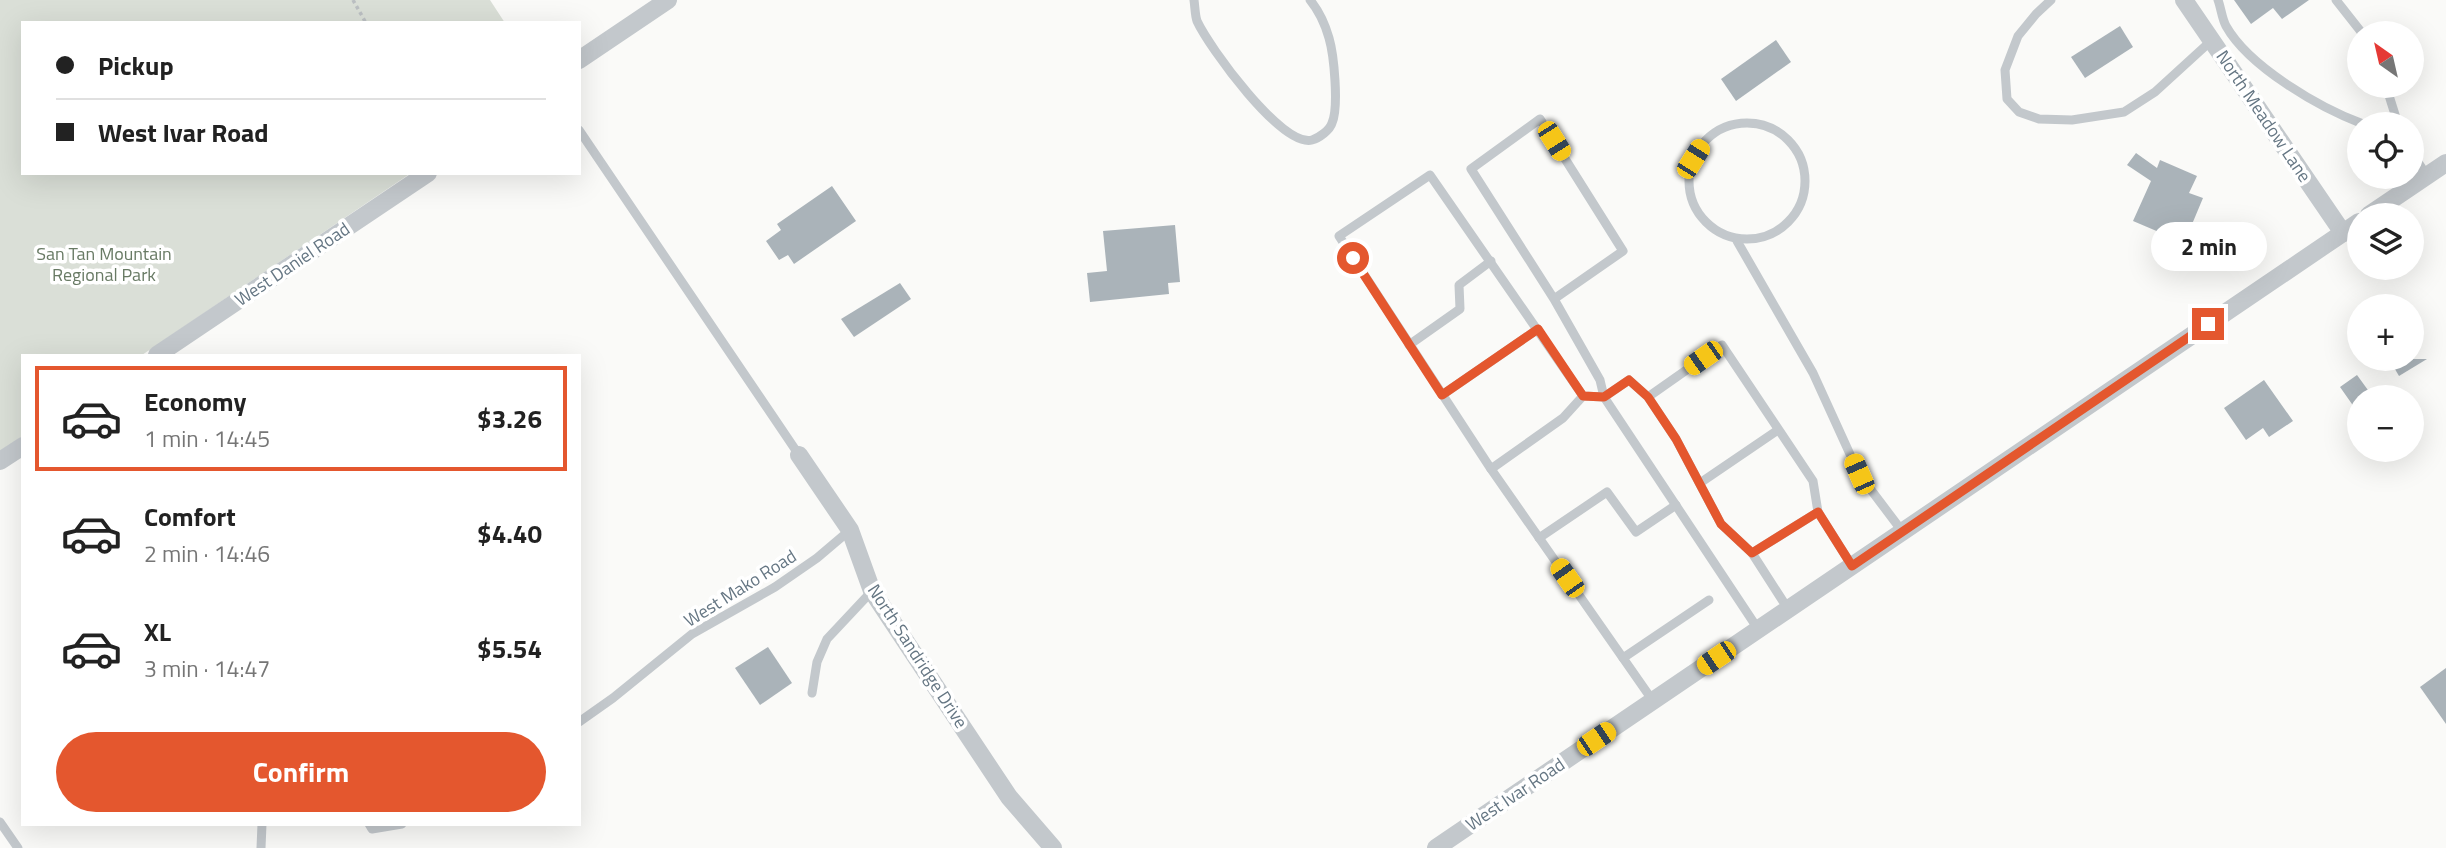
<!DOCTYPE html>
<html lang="en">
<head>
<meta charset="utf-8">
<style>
	:root { --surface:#fff; --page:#f2f2f2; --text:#222; --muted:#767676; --line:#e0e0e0; --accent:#e4572e }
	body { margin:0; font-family:"Titillium Web",sans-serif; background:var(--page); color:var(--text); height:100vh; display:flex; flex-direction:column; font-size:26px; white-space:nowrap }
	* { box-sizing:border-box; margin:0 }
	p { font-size:23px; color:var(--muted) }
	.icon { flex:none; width:38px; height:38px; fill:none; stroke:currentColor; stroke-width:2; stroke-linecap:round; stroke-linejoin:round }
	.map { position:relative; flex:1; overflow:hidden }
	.sheet { position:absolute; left:21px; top:354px; width:560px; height:472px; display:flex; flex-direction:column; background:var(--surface); border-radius:0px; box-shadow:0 7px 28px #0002 }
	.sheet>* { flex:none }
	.hud { position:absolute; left:21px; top:21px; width:560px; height:154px; border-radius:0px; box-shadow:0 7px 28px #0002; display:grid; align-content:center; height:154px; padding:0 35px; background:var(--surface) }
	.needle { width:46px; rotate:326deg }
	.fabs { position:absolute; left:2347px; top:21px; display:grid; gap:14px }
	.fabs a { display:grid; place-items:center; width:77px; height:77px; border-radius:50%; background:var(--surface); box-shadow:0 7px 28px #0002; font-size:35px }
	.end { position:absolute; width:32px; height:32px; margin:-16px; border:9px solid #e4572e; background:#fff; box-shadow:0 0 0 4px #fff }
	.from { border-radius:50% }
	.bubble { position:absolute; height:49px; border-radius:24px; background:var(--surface); box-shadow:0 7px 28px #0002; font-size:23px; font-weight:700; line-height:49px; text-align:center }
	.car { position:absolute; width:21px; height:42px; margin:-21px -10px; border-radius:9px; box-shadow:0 0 5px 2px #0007; background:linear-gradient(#f5c518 24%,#345 0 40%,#f5c518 0 76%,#345 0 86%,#f5c518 0) }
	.hud b { display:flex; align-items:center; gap:24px; height:66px; font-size:26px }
	.hud b+b { border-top:2px solid var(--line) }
	.hud i { width:18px; height:18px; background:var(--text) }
	ul { padding:12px 0 0; list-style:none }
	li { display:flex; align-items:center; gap:21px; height:105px; margin:0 14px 10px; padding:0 21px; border:4px solid transparent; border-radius:0px }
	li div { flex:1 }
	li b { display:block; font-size:26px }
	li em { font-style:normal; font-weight:700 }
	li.on { border-color:var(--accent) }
	li>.icon { width:63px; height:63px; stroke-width:1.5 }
	.action { display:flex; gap:14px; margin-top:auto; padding:14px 35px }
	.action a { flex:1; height:80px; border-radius:42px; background:var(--accent); color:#fff; font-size:28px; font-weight:700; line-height:80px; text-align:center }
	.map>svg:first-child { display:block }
	.green { fill:#dadfd7 }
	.building { fill:#aab3b9 }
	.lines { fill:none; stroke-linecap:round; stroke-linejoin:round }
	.path { stroke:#bbbfc2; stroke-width:3.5; stroke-dasharray:3.5 3.5; stroke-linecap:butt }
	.lane { stroke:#c3c8cc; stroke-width:9 }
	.street { stroke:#c3c8cc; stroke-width:18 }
	.route { stroke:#e4572e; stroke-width:9 }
	.labels { text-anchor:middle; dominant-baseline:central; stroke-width:7; stroke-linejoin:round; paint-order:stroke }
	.street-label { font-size:18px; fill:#657683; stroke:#fff }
	.park-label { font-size:18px; fill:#687a64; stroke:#fff }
</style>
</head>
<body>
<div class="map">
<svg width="2446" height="848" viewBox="0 0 2446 848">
	<rect width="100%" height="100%" fill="#fafaf8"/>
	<polygon class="green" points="0,0 490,0 505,23 23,23 23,173 411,173 142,355 23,355 23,436 0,451"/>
	<g class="building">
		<polygon points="2234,0 2309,0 2282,19 2273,8 2251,24"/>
		<polygon points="2120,26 2133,47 2085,78 2071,57"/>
		<polygon points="1776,40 1791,62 1736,101 1721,79"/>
		<polygon points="2136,153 2157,168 2160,160 2197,176 2189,193 2203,198 2190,229 2179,224 2173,238 2133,221 2151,181 2127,165"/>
		<polygon points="832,186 856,221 794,264 788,255 779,260 766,241 781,230 777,224"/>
		<polygon points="1175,225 1180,282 1168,283 1169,294 1090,302 1087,273 1107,271 1103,231"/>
		<polygon points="900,283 911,299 854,337 841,319"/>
		<polygon points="2389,359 2427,359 2399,376"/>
		<polygon points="2357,375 2373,397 2359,397 2359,414 2340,387"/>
		<polygon points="2264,380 2293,421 2269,437 2263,428 2246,440 2224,408"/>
		<polygon points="768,647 792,683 760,705 735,668"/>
		<polygon points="2446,668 2446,724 2420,687"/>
	</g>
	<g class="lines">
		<polyline class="path" points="353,0 366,23"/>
		<g class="lane">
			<path d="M1194 0C1195 7 1195 15 1197 21 1209 47 1282 148 1312 140 1319 138 1330 130 1332 123 1339 107 1334 55 1329 38 1325 24 1319 11 1310 0"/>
			<polyline points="2051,0 2036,14 2018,36 2005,70 2007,99 2019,112 2039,119 2072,120 2124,112 2155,92 2212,40"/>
			<path d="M2218 0C2221 8 2222 19 2226 26 2249 67 2320 108 2363 124"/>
			<polyline points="2336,0 2362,33"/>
			<polyline points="2386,86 2398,124"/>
			<circle cx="1747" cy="181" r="58"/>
			<polyline points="579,130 799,455"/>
			<polyline points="2412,153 2427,176"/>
			<polyline points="1737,241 1813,373 1859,474 1902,531"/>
			<polyline points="1554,299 1471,169 1540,119 1623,251 1554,299 1600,380 1604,397 1758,629"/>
			<polyline points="1409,345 1460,309 1459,285 1491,261"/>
			<polyline points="1442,395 1538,329"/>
			<polyline points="1583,396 1563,418 1491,469 1339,236 1430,175 1583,396 1604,397 1629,380 1648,397"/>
			<polyline points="1491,469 1623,658 1709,600"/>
			<polyline points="1700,483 1778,430"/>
			<polyline points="1539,538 1607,492 1636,532 1676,505"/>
			<polyline points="1752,553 1721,524 1676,439 1648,397 1722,345 1813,481 1818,512"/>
			<polyline points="1788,609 1752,553 1818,512 1852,566"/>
			<polyline points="1623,658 1653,701"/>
			<polyline points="812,693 817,662 827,639 872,591"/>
			<polyline points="579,722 613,698 692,634 775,587 817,558 850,530"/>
			<polyline points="0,822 18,848"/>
			<polyline points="369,824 372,829 402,824"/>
			<polyline points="261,848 262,824"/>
		</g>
		<g class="street">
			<polyline points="2184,0 2343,233"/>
			<polyline points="579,60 668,0"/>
			<polyline points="2369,215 2446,163"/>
			<polyline points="157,355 428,173"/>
			<polyline points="799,455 850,530 872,591 1009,797 1053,848"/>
			<polyline points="0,461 23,446"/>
			<polyline points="1436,848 2359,222"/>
		</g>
	</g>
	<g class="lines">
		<polyline class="route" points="1353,258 1442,395 1538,329 1583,396 1604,397 1629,380 1648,397 1676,439 1721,524 1752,553 1818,512 1852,566 2208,324"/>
	</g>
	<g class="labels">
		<g class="street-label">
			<text transform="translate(2264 116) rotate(56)">North Meadow Lane</text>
			<text transform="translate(292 264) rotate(-34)">West Daniel Road</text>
			<text transform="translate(740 588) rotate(-32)">West Mako Road</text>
			<text transform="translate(918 656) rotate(57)">North Sandridge Drive</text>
			<text transform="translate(1515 794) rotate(-34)">West Ivar Road</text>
		</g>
		<g class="park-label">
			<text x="104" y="253">San Tan Mountain<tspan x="104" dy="21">Regional Park</tspan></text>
		</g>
	</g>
</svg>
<div class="fabs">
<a><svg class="needle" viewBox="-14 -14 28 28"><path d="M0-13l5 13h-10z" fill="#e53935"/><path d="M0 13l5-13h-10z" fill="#767676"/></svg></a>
<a><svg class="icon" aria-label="locate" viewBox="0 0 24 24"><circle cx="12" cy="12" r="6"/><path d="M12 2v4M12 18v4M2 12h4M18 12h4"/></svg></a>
<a><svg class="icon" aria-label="layers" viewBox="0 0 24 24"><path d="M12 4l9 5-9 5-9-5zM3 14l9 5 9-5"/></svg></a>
<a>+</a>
<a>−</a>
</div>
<i class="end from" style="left:1353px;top:258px"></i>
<i class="end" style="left:2208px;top:324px"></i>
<div class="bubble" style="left:2151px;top:222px;width:116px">2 min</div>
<i class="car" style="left:1554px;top:141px;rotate:148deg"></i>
<i class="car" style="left:1693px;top:159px;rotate:32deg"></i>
<i class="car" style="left:1703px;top:358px;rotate:235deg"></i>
<i class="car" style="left:1859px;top:474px;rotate:336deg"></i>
<i class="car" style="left:1567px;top:578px;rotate:325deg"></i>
<i class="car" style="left:1716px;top:658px;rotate:236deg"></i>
<i class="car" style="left:1596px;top:739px;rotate:56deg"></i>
<div class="hud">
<b><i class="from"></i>Pickup</b>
<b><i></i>West Ivar Road</b>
</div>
<section class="sheet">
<ul>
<li class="on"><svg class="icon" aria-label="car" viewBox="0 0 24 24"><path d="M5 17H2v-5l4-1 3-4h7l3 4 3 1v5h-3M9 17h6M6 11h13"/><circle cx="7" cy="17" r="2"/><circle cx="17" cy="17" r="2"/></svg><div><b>Economy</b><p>1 min · 14:45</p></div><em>$3.26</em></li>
<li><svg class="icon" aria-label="car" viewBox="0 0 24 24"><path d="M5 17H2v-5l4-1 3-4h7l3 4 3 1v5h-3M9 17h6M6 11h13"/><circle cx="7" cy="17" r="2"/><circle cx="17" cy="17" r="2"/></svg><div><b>Comfort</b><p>2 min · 14:46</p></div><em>$4.40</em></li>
<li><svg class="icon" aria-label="car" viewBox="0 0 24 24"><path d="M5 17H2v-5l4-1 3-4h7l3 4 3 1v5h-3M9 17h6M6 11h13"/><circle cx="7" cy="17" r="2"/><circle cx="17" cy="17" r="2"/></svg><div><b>XL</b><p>3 min · 14:47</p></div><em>$5.54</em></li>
</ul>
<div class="action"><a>Confirm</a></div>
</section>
</div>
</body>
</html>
